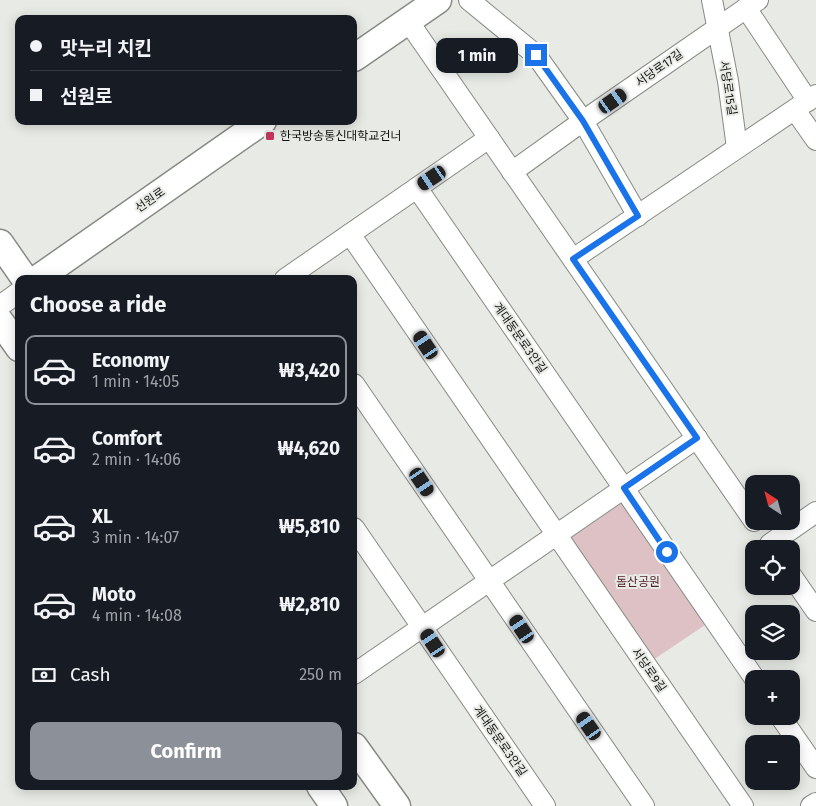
<!DOCTYPE html>
<html lang="en">
<head>
<meta charset="utf-8">
<style>
	:root { --surface:#171b24; --page:#20242c; --text:#f1f3f6; --muted:#9ea1a6; --line:#363941; --accent:#8c9099 }
	body { margin:0; font-family:"Fira Sans","Noto Sans KR",sans-serif; background:var(--page); color:var(--text); height:100vh; display:flex; flex-direction:column; font-size:19px; white-space:nowrap }
	* { box-sizing:border-box; margin:0 }
	p { font-size:16px; color:var(--muted) }
	.icon { flex:none; width:28px; height:28px; fill:none; stroke:currentColor; stroke-width:2; stroke-linecap:round; stroke-linejoin:round }
	.map { position:relative; flex:1; overflow:hidden }
	.side { position:absolute; left:15px; top:275px; width:342px; height:515px; display:flex; flex-direction:column; background:var(--surface); border-radius:10px; box-shadow:0 2px 12px #0003 }
	.side>* { flex:none }
	.guide { position:absolute; left:15px; top:15px; width:342px; height:110px; border-radius:10px; box-shadow:0 2px 12px #0003; display:grid; align-content:center; height:110px; padding:0 15px; background:var(--surface) }
	.needle { width:32px; rotate:324deg }
	.buttons { position:absolute; left:745px; top:475px; display:grid; gap:10px }
	.buttons a { display:grid; place-items:center; width:55px; height:55px; border-radius:10px; background:var(--surface); box-shadow:0 2px 12px #0003; font-size:25px }
	.end { position:absolute; width:22px; height:22px; margin:-11px; border:6px solid #1a73e8; background:#fff; box-shadow:0 0 0 2px #fff }
	.from { border-radius:50% }
	.bubble { position:absolute; height:35px; border-radius:10px; background:var(--surface); box-shadow:0 2px 12px #0003; font-size:16px; font-weight:700; line-height:35px; text-align:center }
	.car { position:absolute; width:15px; height:30px; margin:-15px -8px; border-radius:6px; box-shadow:0 0 4px 1px #0007; background:linear-gradient(#222 24%,#8ab4d8 0 40%,#222 0 76%,#8ab4d8 0 86%,#222 0) }
	.guide b { display:flex; align-items:center; gap:18px; height:48px; font-size:19px }
	.guide b+b { border-top:1px solid var(--line) }
	.guide i { width:12px; height:12px; background:var(--text) }
	ul { padding:0; list-style:none }
	li { display:flex; align-items:center; gap:15px; height:70px; margin:0 10px 8px; padding:0 5px; border:2px solid transparent; border-radius:10px }
	li div { flex:1 }
	li b { display:block; font-size:19px }
	li em { font-style:normal; font-weight:700 }
	li.current { border-color:var(--accent) }
	li>.icon { width:45px; height:45px; stroke-width:1.5 }
	h2 { padding:0 15px; font-size:22px; line-height:60px }
	.pay { display:flex; align-items:center; gap:12px; height:55px; padding:0 15px; font-size:19px }
	.pay p { margin-inline-start:auto }
	.action { display:flex; gap:10px; margin-top:auto; padding:10px 15px }
	.action a { flex:1; height:58px; border-radius:10px; background:var(--accent); color:#fff; font-size:20px; font-weight:700; line-height:58px; text-align:center }
	.map>svg:first-child { display:block }
	.green { fill:#ddc1c5 }
	.lines { fill:none; stroke-linecap:round; stroke-linejoin:round }
	.minor-casing { stroke:#878a85; stroke-width:22 }
	.major-casing { stroke:#878a85; stroke-width:29 }
	.minor { stroke:#fff; stroke-width:20 }
	.major { stroke:#fff; stroke-width:26 }
	.route { stroke:#1a73e8; stroke-width:6 }
	.poi-dot { fill:#c4355c; stroke:#e8ebe5; stroke-width:2 }
	.labels { text-anchor:middle; dominant-baseline:central; stroke-width:4; stroke-linejoin:round; paint-order:stroke }
	.street-label { font-size:12px; fill:#131412; stroke:#e8ebe5 }
	.poi-label { font-size:12px; fill:#131412; stroke:#e8ebe5; text-anchor:start }
	.park-label { font-size:12px; fill:#55242e; stroke:#e8ebe5 }
</style>
</head>
<body>
<div class="map">
<svg width="816" height="806" viewBox="0 0 816 806">
	<rect width="100%" height="100%" fill="#e8ebe5"/>
	<polygon class="green" points="625,501 708,623 650,662 568,540"/>
	<g class="lines">
		<defs>
			<g id="minor">
				<polyline points="469,0 536,55 583,121 638,216"/>
				<polyline points="712,0 728,81 737,148"/>
				<polyline points="746,8 808,101"/>
				<polyline points="408,21 754,521"/>
				<polyline points="795,110 816,140"/>
				<polyline points="512,172 583,121 758,0"/>
				<polyline points="417,188 755,679"/>
				<polyline points="350,234 743,806"/>
				<polyline points="573,259 816,95"/>
				<polyline points="285,279 489,138"/>
				<polyline points="0,306 19,292"/>
				<polyline points="354,384 644,806"/>
				<polyline points="354,528 545,806"/>
				<polyline points="770,544 816,512"/>
				<polyline points="791,575 816,611"/>
				<polyline points="354,674 697,438"/>
				<polyline points="780,716 816,768"/>
				<polyline points="811,806 816,803"/>
			</g>
			<g id="major">
				<polyline points="354,58 438,0"/>
				<polyline points="0,243 25,279"/>
				<polyline points="37,279 263,121"/>
				<polyline points="0,321 19,348"/>
				<polyline points="354,746 397,806"/>
				<polyline points="320,786 334,806"/>
			</g>
		</defs>
		<use href="#minor" class="minor-casing"/>
		<use href="#major" class="major-casing"/>
		<use href="#minor" class="minor"/>
		<use href="#major" class="major"/>
	</g>
	<g class="lines">
		<polyline class="route" points="536,55 583,121 638,216 573,259 697,438 624,488 667,552"/>
	</g>
	<rect class="poi-dot" x="265" y="131" width="10" height="10" rx="2.5"/>
	<g class="labels">
		<g class="street-label">
			<text transform="translate(659 68) rotate(-35)">서당로17길</text>
			<text transform="translate(728 88) rotate(81)">서당로15길</text>
			<text transform="translate(150 200) rotate(-35)">선원로</text>
			<text transform="translate(520 338) rotate(55)">계대동문로3안길</text>
			<text transform="translate(649 670) rotate(55)">서당로9길</text>
			<text transform="translate(500 741) rotate(55)">계대동문로3안길</text>
		</g>
		<g class="poi-label">
			<text x="280" y="136">한국방송통신대학교건너</text>
		</g>
		<g class="park-label">
			<text x="638" y="582">돌산공원</text>
		</g>
	</g>
</svg>
<div class="buttons">
<a><svg class="needle" viewBox="-14 -14 28 28"><path d="M0-13l5 13h-10z" fill="#e53935"/><path d="M0 13l5-13h-10z" fill="#9ea1a6"/></svg></a>
<a><svg class="icon" aria-label="locate" viewBox="0 0 24 24"><circle cx="12" cy="12" r="6"/><path d="M12 2v4M12 18v4M2 12h4M18 12h4"/></svg></a>
<a><svg class="icon" aria-label="layers" viewBox="0 0 24 24"><path d="M12 4l9 5-9 5-9-5zM3 14l9 5 9-5"/></svg></a>
<a>+</a>
<a>−</a>
</div>
<i class="end from" style="left:667px;top:552px"></i>
<i class="end" style="left:536px;top:55px"></i>
<div class="bubble" style="left:436px;top:38px;width:82px">1 min</div>
<i class="car" style="left:613px;top:101px;rotate:55deg"></i>
<i class="car" style="left:432px;top:178px;rotate:236deg"></i>
<i class="car" style="left:426px;top:345px;rotate:326deg"></i>
<i class="car" style="left:422px;top:482px;rotate:146deg"></i>
<i class="car" style="left:522px;top:629px;rotate:326deg"></i>
<i class="car" style="left:433px;top:643px;rotate:326deg"></i>
<i class="car" style="left:589px;top:726px;rotate:325deg"></i>
<div class="guide">
<b><i class="from"></i>맛누리 치킨</b>
<b><i></i>선원로</b>
</div>
<section class="side">
<h2>Choose a ride</h2>
<ul>
<li class="current"><svg class="icon" aria-label="car" viewBox="0 0 24 24"><path d="M5 17H2v-5l4-1 3-4h7l3 4 3 1v5h-3M9 17h6M6 11h13"/><circle cx="7" cy="17" r="2"/><circle cx="17" cy="17" r="2"/></svg><div><b>Economy</b><p>1 min · 14:05</p></div><em>₩3,420</em></li>
<li><svg class="icon" aria-label="car" viewBox="0 0 24 24"><path d="M5 17H2v-5l4-1 3-4h7l3 4 3 1v5h-3M9 17h6M6 11h13"/><circle cx="7" cy="17" r="2"/><circle cx="17" cy="17" r="2"/></svg><div><b>Comfort</b><p>2 min · 14:06</p></div><em>₩4,620</em></li>
<li><svg class="icon" aria-label="car" viewBox="0 0 24 24"><path d="M5 17H2v-5l4-1 3-4h7l3 4 3 1v5h-3M9 17h6M6 11h13"/><circle cx="7" cy="17" r="2"/><circle cx="17" cy="17" r="2"/></svg><div><b>XL</b><p>3 min · 14:07</p></div><em>₩5,810</em></li>
<li><svg class="icon" aria-label="car" viewBox="0 0 24 24"><path d="M5 17H2v-5l4-1 3-4h7l3 4 3 1v5h-3M9 17h6M6 11h13"/><circle cx="7" cy="17" r="2"/><circle cx="17" cy="17" r="2"/></svg><div><b>Moto</b><p>4 min · 14:08</p></div><em>₩2,810</em></li>
</ul>
<div class="pay"><svg class="icon" aria-label="cash" viewBox="0 0 24 24"><path d="M3 7h18v10H3z"/><circle cx="12" cy="12" r="2"/></svg>Cash<p>250 m</p></div>
<div class="action"><a>Confirm</a></div>
</section>
</div>
</body>
</html>
